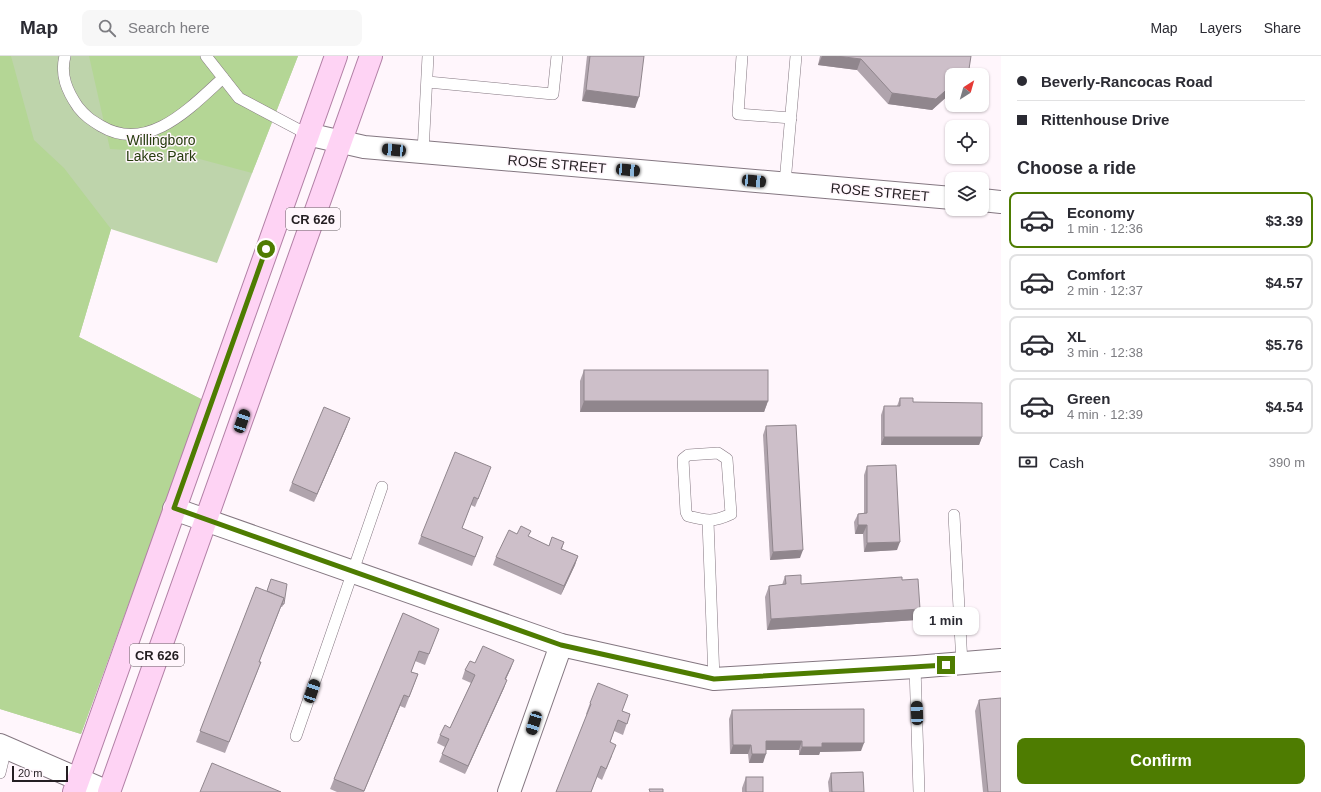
<!DOCTYPE html>
<html lang="en">
<head>
<meta charset="utf-8">
<style>
	:root { --surface:#fff; --page:#f7f7f7; --text:#2b2b33; --muted:#7c7c81; --line:#e1e1e2; --accent:#4e7c01 }
	body { margin:0; font-family:Arial,sans-serif; background:var(--page); color:var(--text); height:100vh; display:flex; flex-direction:column; font-size:15px; white-space:nowrap }
	* { box-sizing:border-box; margin:0 }
	p { font-size:13px; color:var(--muted) }
	.icon { flex:none; width:22px; height:22px; fill:none; stroke:currentColor; stroke-width:2; stroke-linecap:round; stroke-linejoin:round }
	.map { position:relative; flex:1; overflow:hidden }
	.side { display:flex; flex-direction:column; background:var(--surface); width:320px }
	.side>* { flex:none }
	.top-card { display:grid; align-content:center; height:88px; padding:0 16px; background:var(--surface) }
	.needle { width:26px; rotate:37deg }
	.tools { position:absolute; left:945px; top:12px; display:grid; gap:8px }
	.tools a { display:grid; place-items:center; width:44px; height:44px; border-radius:8px; background:var(--surface); box-shadow:0 1px 3px #0004; font-size:20px }
	.scale { position:absolute; left:12px; bottom:10px; width:56px; box-sizing:border-box; padding-left:4px; border:2px solid #241e22; border-top:0; font-size:11px; line-height:14px; white-space:nowrap; color:#241e22; -webkit-text-stroke:3px #fff6fc; paint-order:stroke }
	.end { position:absolute; width:18px; height:18px; margin:-9px; border:5px solid #4e7c01; background:#fff; box-shadow:0 0 0 2px #fff }
	.from { border-radius:50% }
	.bubble { position:absolute; height:28px; border-radius:8px; background:var(--surface); box-shadow:0 1px 3px #0004; font-size:13px; font-weight:700; line-height:28px; text-align:center }
	.car { position:absolute; width:12px; height:24px; margin:-12px -6px; border-radius:5px; box-shadow:0 0 3px 1px #0007; background:linear-gradient(#222 24%,#8ab4d8 0 40%,#222 0 76%,#8ab4d8 0 86%,#222 0) }
	.top-card b { display:flex; align-items:center; gap:14px; height:38px; font-size:15px }
	.top-card b+b { border-top:1px solid var(--line) }
	.top-card i { width:10px; height:10px; background:var(--text) }
	ul { padding:0; list-style:none }
	li { display:flex; align-items:center; gap:12px; height:56px; margin:0 8px 6px; padding:0 8px; border:2px solid var(--line); border-radius:8px }
	li div { flex:1 }
	li b { display:block; font-size:15px }
	li em { font-style:normal; font-weight:700 }
	li.active { border-color:var(--accent) }
	li>.icon { width:36px; height:36px; stroke-width:1.5 }
	h2 { padding:0 16px; font-size:18px; line-height:48px }
	.pay { display:flex; align-items:center; gap:10px; height:44px; padding:0 16px; font-size:15px }
	.pay p { margin-inline-start:auto }
	.cta { display:flex; gap:8px; margin-top:auto; padding:8px 16px }
	.cta a { flex:1; height:46px; border-radius:8px; background:var(--accent); color:#fff; font-size:16px; font-weight:700; line-height:46px; text-align:center }
	header { display:flex; align-items:center; gap:24px; box-sizing:border-box; height:56px; padding:0 20px; background:var(--surface); border-bottom:1px solid var(--line) }
	header strong { font-size:19px }
	nav { display:flex; gap:22px; margin-inline-start:auto; font-size:14px }
	.search { width:280px; height:36px; background:var(--page); display:flex; align-items:center; gap:10px; box-sizing:border-box; padding:0 14px; border-radius:8px; color:var(--muted); font-size:15px }
	main { display:flex; flex:1; min-height:0 }
	.map>svg:first-child { display:block }
	.green { fill:#bed4ab }
	.forest { fill:#b4d695 }
	.lines { fill:none; stroke-linecap:round; stroke-linejoin:round }
	.lane-casing { stroke:#847781; stroke-width:12 }
	.street-casing { stroke:#847781; stroke-width:24 }
	.primary-casing { stroke:#b280a6; stroke-width:24 }
	.lane { stroke:#fff; stroke-width:11 }
	.street { stroke:#fff; stroke-width:22 }
	.primary { stroke:#fed3f4; stroke-width:22 }
	.wall { fill:#b0a4ad }
	.shaded-wall { fill:#90868d }
	.building { fill:#cdbfc9; stroke:#90868d }
	.route { stroke:#4e7c01; stroke-width:5 }
	.labels { text-anchor:middle; dominant-baseline:central; stroke-width:3; stroke-linejoin:round; paint-order:stroke }
	.shield { fill:#fff6fc; stroke:#665f63; stroke-width:1 }
	.shield-label { font-size:13px; font-weight:bold; fill:#241e22 }
	.park-label { font-size:14px; fill:#273c0e; stroke:#fff6fc }
	.street-label { font-size:14px; fill:#241e22; stroke:#fff6fc }
</style>
</head>
<body>
<header>
<strong>Map</strong>
<div class="search"><svg class="icon" aria-label="search" viewBox="0 0 24 24"><circle cx="10" cy="10" r="6"/><path d="M15 15l6 6"/></svg>Search here</div>
<nav><a>Map</a><a>Layers</a><a>Share</a></nav>
</header>
<main>
<div class="map">
<svg width="1001" height="736" viewBox="0 0 1001 736">
	<rect width="100%" height="100%" fill="#fff6fc"/>
	<polygon class="green" points="0,0 298,0 217,207 111,173 79,281 203,344 81,678 0,653"/>
	<g class="forest">
		<polygon points="0,0 11,0 34,84 64,112 111,173 79,281 203,344 81,678 0,653"/>
		<polygon points="89,0 298,0 252,117 177,97 110,93"/>
	</g>
	<g class="lines">
		<defs>
			<g id="lane">
				<path d="M65 0C60 19 67 35 78 51 85 60 91 64 101 70 148 98 191 51 223 22"/>
				<polyline points="206,0 239,42 307,78"/>
				<polyline points="742,0 738,58 791,62"/>
				<polyline points="428,26 553,38 557,0"/>
				<polyline points="423,96 428,0"/>
				<polyline points="785,127 796,0"/>
				<path d="M718 397 727 403 731 458C714 466 707 465 688 460L686 456 683 403 688 399Z"/>
				<polyline points="954,459 962,608"/>
				<polyline points="708,465 714,623"/>
				<polyline points="915,611 919,736"/>
				<polyline points="296,680 382,431"/>
				<polyline points="0,717 6,692"/>
			</g>
			<g id="street">
				<polyline points="307,78 364,91 952,142"/>
				<polyline points="982,144 1001,146"/>
				<polyline points="174,453 561,589 714,623 915,611 1001,604"/>
				<polyline points="0,689 108,736"/>
				<polyline points="509,736 561,589"/>
			</g>
			<g id="primary">
				<polyline points="74,736 336,0"/>
				<polyline points="109,736 371,0"/>
			</g>
		</defs>
		<use href="#lane" class="lane-casing"/>
		<use href="#street" class="street-casing"/>
		<use href="#primary" class="primary-casing"/>
		<use href="#lane" class="lane"/>
		<use href="#street" class="street"/>
		<use href="#primary" class="primary"/>
	</g>
	<g class="wall">
		<polygon points="587,0 644,0 635,52 582,45"/>
		<polygon points="820,0 971,0 952,19 952,36 932,54 888,48 857,14 818,9"/>
		<polygon points="584,314 768,345 764,356 580,356 580,325"/>
		<polygon points="900,342 913,346 982,381 979,389 881,389 881,359 884,350 897,350"/>
		<polygon points="347,370 314,446 289,435 292,427"/>
		<polygon points="766,370 800,502 770,504 763,379"/>
		<polygon points="867,410 897,494 864,496 863,478 855,478 854,466 858,458 864,457 864,419"/>
		<polygon points="488,419 475,451 471,449 462,472 480,489 472,510 418,488 421,480"/>
		<polygon points="517,478 528,481 549,490 564,486 562,493 578,500 575,509 561,539 493,509 496,501"/>
		<polygon points="785,520 801,528 902,524 916,564 767,574 765,541 769,530 782,529"/>
		<polygon points="256,531 284,548 282,551 281,551 259,606 261,606 257,617 225,697 196,686"/>
		<polygon points="403,557 439,573 435,583 425,609 415,605 411,616 418,618 414,629 405,652 400,650 364,736 337,736 330,733 334,723"/>
		<polygon points="475,607 511,612 506,623 504,632 465,718 439,706 445,691 437,687 440,679 450,672 471,627 462,623 465,614"/>
		<polygon points="979,644 1001,736 983,736 975,655"/>
		<polygon points="590,647 622,655 630,658 623,679 614,675 610,687 612,700 602,724 597,721 591,736 556,736 587,659 586,658"/>
		<polygon points="732,654 861,695 820,696 819,699 799,699 799,694 766,694 763,707 749,707 748,698 730,698 729,663"/>
		<polygon points="831,717 864,736 829,736 828,726"/>
		<polygon points="746,721 763,736 742,736 742,732"/>
	</g>
	<g class="shaded-wall">
		<polygon points="822,0 836,0 861,3 857,14 818,9"/>
		<polygon points="969,13 967,19 963,19"/>
		<polygon points="952,29 952,36 932,54 888,48 892,37"/>
		<polygon points="586,34 639,41 635,52 582,45"/>
		<polygon points="584,345 768,345 764,356 580,356"/>
		<polygon points="350,362 347,370 314,446 317,438"/>
		<polygon points="884,381 982,381 979,389 881,389"/>
		<polygon points="858,469 867,469 863,478 855,478"/>
		<polygon points="900,486 897,494 864,496 867,487"/>
		<polygon points="803,494 800,502 770,504 773,496"/>
		<polygon points="578,500 575,509 561,539 564,530"/>
		<polygon points="920,553 916,564 767,574 771,563"/>
		<polygon points="514,604 511,612 502,631 505,623"/>
		<polygon points="507,624 504,632 465,718 468,710"/>
		<polygon points="404,639 400,650 364,736"/>
		<polygon points="766,685 802,685 799,694 763,694"/>
		<polygon points="822,687 864,687 861,695 820,696 819,699 799,699 802,691"/>
		<polygon points="733,689 751,689 748,698 730,698"/>
		<polygon points="752,698 766,698 763,707 749,707"/>
	</g>
	<g class="building">
		<polygon points="590,0 644,0 639,41 586,34"/>
		<polygon points="836,0 971,0 969,13 963,19 952,19 952,29 936,43 892,37 861,3"/>
		<rect x="584" y="314" width="184" height="31"/>
		<polygon points="900,342 913,342 913,346 982,347 982,381 884,381 884,350 900,350"/>
		<polygon points="324,351 350,362 317,438 292,427"/>
		<polygon points="796,369 803,494 773,496 766,370"/>
		<polygon points="455,396 491,411 478,443 474,441 462,472 483,481 475,501 421,480"/>
		<polygon points="896,409 900,486 867,487 867,469 858,469 858,458 867,457 867,410"/>
		<polygon points="521,470 531,475 528,480 549,490 552,481 564,486 561,493 578,500 564,530 496,501 509,474 517,478"/>
		<polygon points="801,519 801,528 902,521 902,524 918,523 920,553 771,563 769,530 786,528 785,520"/>
		<polygon points="271,523 287,528 284,548 282,548 284,542 267,535"/>
		<polygon points="256,531 284,542 259,606 261,606 229,686 200,675"/>
		<polygon points="403,557 439,573 429,598 419,595 411,616 418,618 409,641 404,639 364,735 334,723"/>
		<polygon points="483,590 514,604 505,623 507,624 468,710 442,698 449,683 440,679 445,669 450,672 475,619 465,614 470,605 475,607"/>
		<polygon points="598,627 628,639 622,655 630,658 627,668 618,664 610,686 616,689 606,713 601,710 591,736 556,736 591,648 590,647"/>
		<polygon points="1001,642 1001,736 988,736 979,644"/>
		<polygon points="864,653 864,687 822,687 822,691 802,691 802,685 766,685 766,698 752,698 751,689 733,689 732,654"/>
		<polygon points="212,707 281,736 200,736"/>
		<polygon points="863,716 864,736 832,736 831,717"/>
		<rect x="746" y="721" width="17" height="15"/>
		<polygon points="649,733 663,733 663,736 650,736"/>
	</g>
	<g class="lines">
		<polyline class="route" points="266,193 174,452 561,589 714,623 946,609"/>
	</g>
	<g class="labels">
		<g class="shield">
			<rect x="286" y="152" width="54" height="22" rx="3"/>
			<rect x="130" y="588" width="54" height="22" rx="3"/>
		</g>
		<g class="shield-label">
			<text x="313" y="163">CR 626</text>
			<text x="157" y="599">CR 626</text>
		</g>
		<g class="park-label">
			<text x="161" y="84">Willingboro<tspan x="161" dy="16">Lakes Park</tspan></text>
		</g>
		<g class="street-label">
			<text transform="translate(557 108) rotate(5)">ROSE STREET</text>
			<text transform="translate(880 136) rotate(5)">ROSE STREET</text>
		</g>
	</g>
</svg>
<div class="tools">
<a><svg class="needle" viewBox="-14 -14 28 28"><path d="M0-13l5 13h-10z" fill="#e53935"/><path d="M0 13l5-13h-10z" fill="#7c7c81"/></svg></a>
<a><svg class="icon" aria-label="locate" viewBox="0 0 24 24"><circle cx="12" cy="12" r="6"/><path d="M12 2v4M12 18v4M2 12h4M18 12h4"/></svg></a>
<a><svg class="icon" aria-label="layers" viewBox="0 0 24 24"><path d="M12 4l9 5-9 5-9-5zM3 14l9 5 9-5"/></svg></a>
</div>
<div class="scale">20 m</div>
<i class="end from" style="left:266px;top:193px"></i>
<i class="end" style="left:946px;top:609px"></i>
<div class="bubble" style="left:913px;top:551px;width:66px">1 min</div>
<i class="car" style="left:394px;top:94px;rotate:275deg"></i>
<i class="car" style="left:628px;top:114px;rotate:95deg"></i>
<i class="car" style="left:754px;top:125px;rotate:95deg"></i>
<i class="car" style="left:242px;top:365px;rotate:19deg"></i>
<i class="car" style="left:312px;top:635px;rotate:19deg"></i>
<i class="car" style="left:917px;top:657px;rotate:358deg"></i>
<i class="car" style="left:534px;top:667px;rotate:197deg"></i>
</div>
<section class="side">
<div class="top-card">
<b><i class="from"></i>Beverly-Rancocas Road</b>
<b><i></i>Rittenhouse Drive</b>
</div>
<h2>Choose a ride</h2>
<ul>
<li class="active"><svg class="icon" aria-label="car" viewBox="0 0 24 24"><path d="M5 17H2v-5l4-1 3-4h7l3 4 3 1v5h-3M9 17h6M6 11h13"/><circle cx="7" cy="17" r="2"/><circle cx="17" cy="17" r="2"/></svg><div><b>Economy</b><p>1 min · 12:36</p></div><em>$3.39</em></li>
<li><svg class="icon" aria-label="car" viewBox="0 0 24 24"><path d="M5 17H2v-5l4-1 3-4h7l3 4 3 1v5h-3M9 17h6M6 11h13"/><circle cx="7" cy="17" r="2"/><circle cx="17" cy="17" r="2"/></svg><div><b>Comfort</b><p>2 min · 12:37</p></div><em>$4.57</em></li>
<li><svg class="icon" aria-label="car" viewBox="0 0 24 24"><path d="M5 17H2v-5l4-1 3-4h7l3 4 3 1v5h-3M9 17h6M6 11h13"/><circle cx="7" cy="17" r="2"/><circle cx="17" cy="17" r="2"/></svg><div><b>XL</b><p>3 min · 12:38</p></div><em>$5.76</em></li>
<li><svg class="icon" aria-label="car" viewBox="0 0 24 24"><path d="M5 17H2v-5l4-1 3-4h7l3 4 3 1v5h-3M9 17h6M6 11h13"/><circle cx="7" cy="17" r="2"/><circle cx="17" cy="17" r="2"/></svg><div><b>Green</b><p>4 min · 12:39</p></div><em>$4.54</em></li>
</ul>
<div class="pay"><svg class="icon" aria-label="cash" viewBox="0 0 24 24"><path d="M3 7h18v10H3z"/><circle cx="12" cy="12" r="2"/></svg>Cash<p>390 m</p></div>
<div class="cta"><a>Confirm</a></div>
</section>
</main>
</body>
</html>
